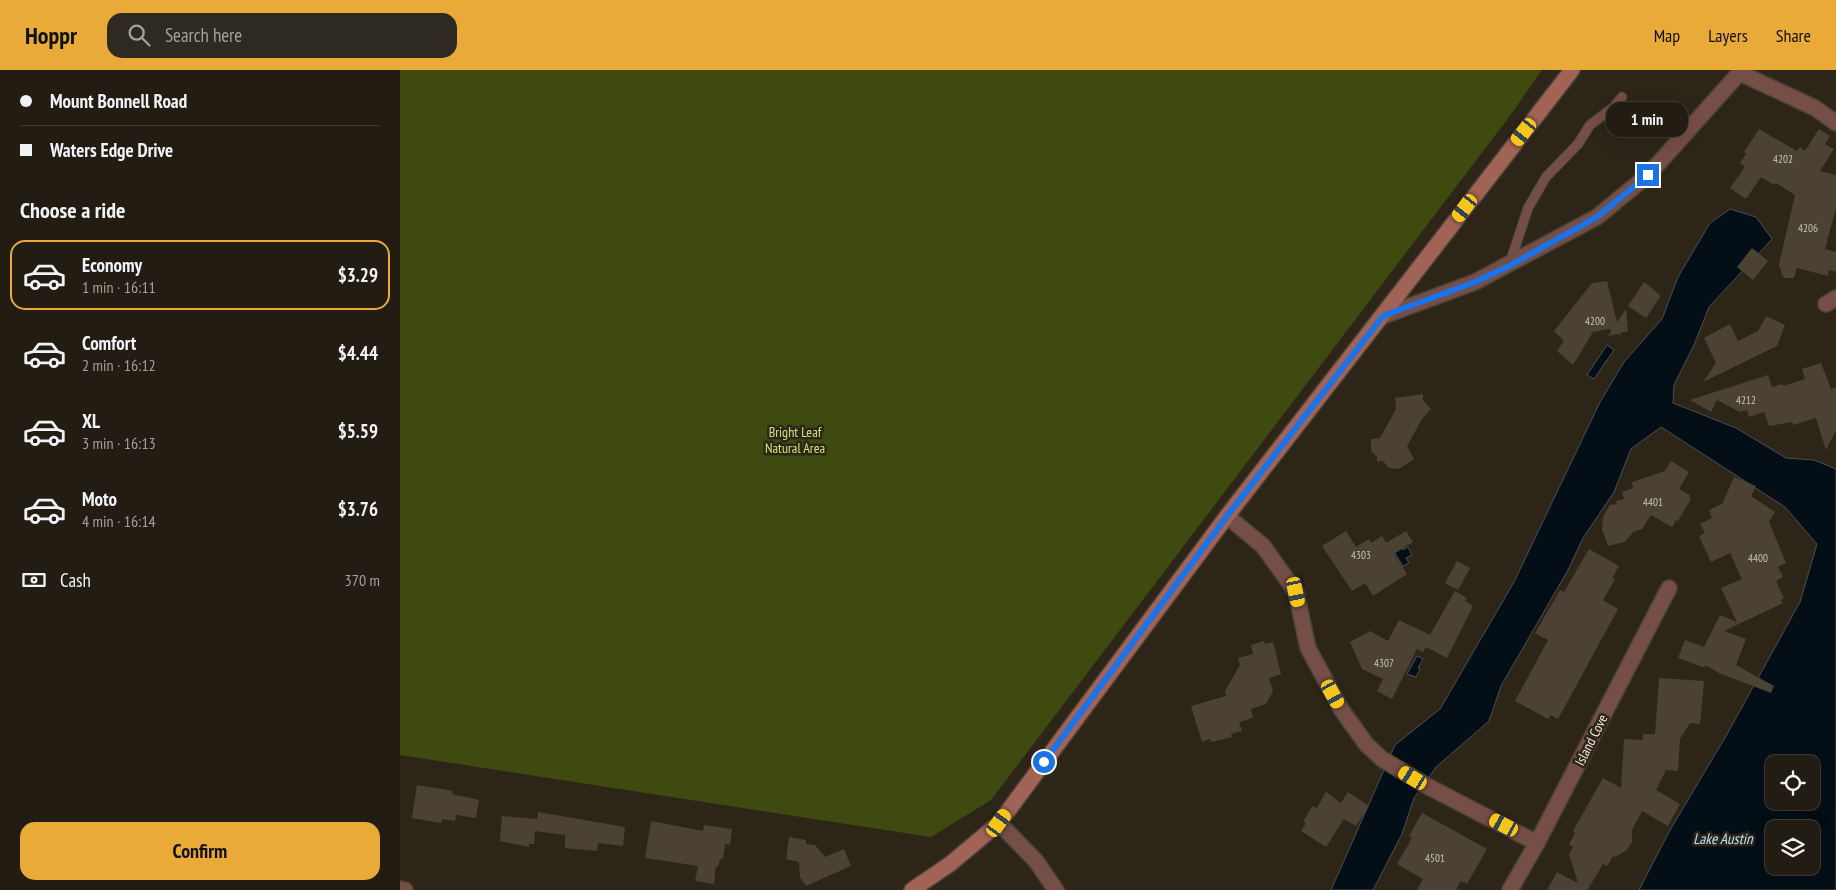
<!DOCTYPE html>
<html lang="en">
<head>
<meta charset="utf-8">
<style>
	:root { --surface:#221c13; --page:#2e2921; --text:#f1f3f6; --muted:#a2a1a0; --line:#3f3a33; --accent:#e9aa38 }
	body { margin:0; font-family:"PT Sans Narrow",sans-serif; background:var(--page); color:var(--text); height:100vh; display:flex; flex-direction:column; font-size:19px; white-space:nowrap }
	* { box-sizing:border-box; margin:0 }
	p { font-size:16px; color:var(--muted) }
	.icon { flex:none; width:28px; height:28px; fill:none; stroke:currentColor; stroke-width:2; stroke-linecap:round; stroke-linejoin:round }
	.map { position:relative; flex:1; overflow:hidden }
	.sheet { display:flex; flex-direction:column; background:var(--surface); width:400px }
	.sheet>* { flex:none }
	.guide { display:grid; align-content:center; height:110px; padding:0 20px; background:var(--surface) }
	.controls { position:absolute; left:1365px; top:685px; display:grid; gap:10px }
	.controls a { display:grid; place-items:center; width:55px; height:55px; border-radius:10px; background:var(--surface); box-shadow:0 5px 20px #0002,0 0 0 1px var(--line); font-size:25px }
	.end { position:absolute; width:22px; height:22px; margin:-11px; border:6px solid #1a73e8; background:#fff; box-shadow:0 0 0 2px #fff }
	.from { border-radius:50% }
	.bubble { position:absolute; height:35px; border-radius:15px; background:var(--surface); box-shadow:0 5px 20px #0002,0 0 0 1px var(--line); font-size:16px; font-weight:700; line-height:35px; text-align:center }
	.car { position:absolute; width:15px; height:30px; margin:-15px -8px; border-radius:6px; box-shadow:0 0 4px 1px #0007; background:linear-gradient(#f5c518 24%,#345 0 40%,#f5c518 0 76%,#345 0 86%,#f5c518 0) }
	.guide b { display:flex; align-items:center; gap:18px; height:48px; font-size:19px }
	.guide b+b { border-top:1px solid var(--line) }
	.guide i { width:12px; height:12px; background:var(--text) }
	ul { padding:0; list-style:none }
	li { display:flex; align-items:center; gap:15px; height:70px; margin:0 10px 8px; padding:0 10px; border:2px solid transparent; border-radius:15px }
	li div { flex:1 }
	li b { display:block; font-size:19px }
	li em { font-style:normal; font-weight:700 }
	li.selected { border-color:var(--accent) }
	li>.icon { width:45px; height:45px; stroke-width:1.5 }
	h2 { padding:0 20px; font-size:22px; line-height:60px }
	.pay { display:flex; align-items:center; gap:12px; height:55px; padding:0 20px; font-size:19px }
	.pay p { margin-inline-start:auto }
	.button { display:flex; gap:10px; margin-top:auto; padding:10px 20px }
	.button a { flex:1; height:58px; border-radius:15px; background:var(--accent); color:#111; font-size:20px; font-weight:700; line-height:58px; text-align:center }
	header { display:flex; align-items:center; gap:30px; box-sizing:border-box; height:70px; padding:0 25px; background:var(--accent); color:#111 }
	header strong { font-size:24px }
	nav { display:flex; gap:28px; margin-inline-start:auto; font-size:18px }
	.search { width:350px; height:45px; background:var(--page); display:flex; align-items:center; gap:12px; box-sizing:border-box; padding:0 18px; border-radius:15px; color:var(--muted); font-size:19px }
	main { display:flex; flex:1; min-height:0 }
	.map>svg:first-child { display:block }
	.green { fill:#3f4a11 }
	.water { fill:#040e16; stroke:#4b5053; fill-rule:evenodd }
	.building { fill:#4b4235 }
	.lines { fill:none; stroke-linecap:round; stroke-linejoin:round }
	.lane-casing { stroke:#494135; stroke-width:11 }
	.street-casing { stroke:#494135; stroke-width:18 }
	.secondary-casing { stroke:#494135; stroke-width:18 }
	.lane { stroke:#754e45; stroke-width:9 }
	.street { stroke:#754e45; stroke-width:15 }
	.secondary { stroke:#a06356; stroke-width:15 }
	.route { stroke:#1a73e8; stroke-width:6 }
	.labels { text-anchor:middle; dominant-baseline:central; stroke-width:5; stroke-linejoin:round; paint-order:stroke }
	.number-label { font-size:11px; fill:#c7c0b7 }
	.park-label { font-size:14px; fill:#cce76d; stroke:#2e2519 }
	.street-label { font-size:14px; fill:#f0eae2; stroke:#2e2519 }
	.water-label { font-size:15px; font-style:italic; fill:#b5e0fd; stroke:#2e2519 }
</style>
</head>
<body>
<header>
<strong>Hoppr</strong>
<div class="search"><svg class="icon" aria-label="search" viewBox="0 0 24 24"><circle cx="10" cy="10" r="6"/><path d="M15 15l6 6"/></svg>Search here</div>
<nav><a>Map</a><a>Layers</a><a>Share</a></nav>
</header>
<main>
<section class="sheet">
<div class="guide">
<b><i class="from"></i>Mount Bonnell Road</b>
<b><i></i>Waters Edge Drive</b>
</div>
<h2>Choose a ride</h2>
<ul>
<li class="selected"><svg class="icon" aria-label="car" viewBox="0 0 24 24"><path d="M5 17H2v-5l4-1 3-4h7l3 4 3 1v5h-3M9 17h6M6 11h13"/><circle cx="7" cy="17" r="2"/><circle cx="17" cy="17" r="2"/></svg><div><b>Economy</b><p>1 min · 16:11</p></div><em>$3.29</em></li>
<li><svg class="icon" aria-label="car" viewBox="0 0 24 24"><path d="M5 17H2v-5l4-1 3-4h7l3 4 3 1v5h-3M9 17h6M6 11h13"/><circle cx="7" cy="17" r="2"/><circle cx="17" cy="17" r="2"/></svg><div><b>Comfort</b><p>2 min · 16:12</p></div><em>$4.44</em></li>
<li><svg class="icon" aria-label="car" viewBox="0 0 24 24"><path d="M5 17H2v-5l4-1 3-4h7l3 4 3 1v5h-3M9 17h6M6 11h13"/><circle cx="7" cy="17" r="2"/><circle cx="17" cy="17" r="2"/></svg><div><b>XL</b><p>3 min · 16:13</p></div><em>$5.59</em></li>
<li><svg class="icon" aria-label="car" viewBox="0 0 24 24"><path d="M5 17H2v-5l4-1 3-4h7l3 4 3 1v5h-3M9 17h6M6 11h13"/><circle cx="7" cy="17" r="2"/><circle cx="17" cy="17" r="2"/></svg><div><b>Moto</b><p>4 min · 16:14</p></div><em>$3.76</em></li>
</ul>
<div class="pay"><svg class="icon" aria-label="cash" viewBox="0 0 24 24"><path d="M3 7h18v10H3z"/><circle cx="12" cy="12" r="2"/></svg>Cash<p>370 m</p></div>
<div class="button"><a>Confirm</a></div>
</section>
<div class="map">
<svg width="1436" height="820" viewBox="0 0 1436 820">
	<rect width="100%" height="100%" fill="#2e2519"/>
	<polygon class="green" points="0,0 1142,0 1112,43 591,730 531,767 0,685"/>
	<g class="water">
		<path d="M1330 139 1356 147 1372 169 1309 237 1294 275 1274 315 1273 333 1336 358 1386 388 1414 390 1436 399V820H1239L1270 760 1326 666 1400 532 1417 474 1385 437 1261 357 1231 379 1214 422 1183 468 1168 500 1101 616 1089 651 1036 697 1014 728 1002 764 973 820H931L995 675 1040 639 1114 512 1200 332 1224 292 1262 249 1278 207 1310 153ZM1374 694H1411V731H1374ZM1374 759H1411V796H1374Z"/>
		<polygon points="1207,275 1214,280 1194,309 1187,305"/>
		<polygon points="999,473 1003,480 1008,477 1012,485 1006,488 1009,493 1003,496 991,477"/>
		<polygon points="1017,586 1023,589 1018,598 1020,599 1016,607 1007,604"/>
	</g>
	<g class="building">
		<polygon points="1359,59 1397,81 1400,77 1405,81 1419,59 1430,66 1425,74 1434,79 1420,101 1436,105 1436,138 1425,179 1436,182 1436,202 1429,200 1428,206 1397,198 1394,208 1385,208 1382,205 1379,194 1395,125 1376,113 1374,115 1361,107 1346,129 1330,118 1345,97 1340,93 1346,84 1344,82"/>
		<polygon points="1352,178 1368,191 1353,210 1337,197"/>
		<polygon points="1207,211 1217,252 1226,239 1228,261 1220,263 1221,266 1217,264 1208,266 1212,260 1209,259 1193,262 1173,295 1157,281 1164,271 1154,261 1192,213"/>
		<polygon points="1244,212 1259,224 1260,227 1246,248 1228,236"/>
		<polygon points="1366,246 1385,255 1377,276 1303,312 1316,293 1304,268 1330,254 1338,271 1358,261"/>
		<polygon points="1421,293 1431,319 1436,317 1436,360 1426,380 1416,348 1393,355 1392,352 1369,356 1364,342 1349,347 1347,340 1340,342 1317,330 1311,342 1290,330 1368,305 1372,317 1383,314 1383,316 1405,309 1402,299"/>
		<polygon points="1023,324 1023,330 1031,339 1022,349 1007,376 1014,389 999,399 989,398 983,391 977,392 977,387 971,381 971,369 980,368 996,339 995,328"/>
		<polygon points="1271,391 1289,402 1279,419 1290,425 1289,427 1291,429 1278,451 1276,450 1272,457 1251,445 1242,459 1233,462 1225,472 1208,476 1202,459 1203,447 1210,435 1217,434 1216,431 1224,429 1222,422 1233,418 1232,412 1265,401"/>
		<polygon points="1334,407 1356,416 1351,426 1375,442 1369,452 1386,493 1378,497 1383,507 1376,511 1384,528 1381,530 1383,533 1324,561 1346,569 1336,595 1374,616 1371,623 1319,603 1305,595 1305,598 1278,588 1285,570 1304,577 1320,545 1337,552 1321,518 1342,509 1330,483 1311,492 1299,466 1305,463 1300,454 1312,448 1309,440 1322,434"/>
		<polygon points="946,461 956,477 969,469 971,473 982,466 986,473 1006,461 1013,472 994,484 1007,504 973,526 965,513 952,521 922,476"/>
		<polygon points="1189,479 1219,496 1212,508 1215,509 1203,530 1218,539 1158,649 1151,645 1148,649 1115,631 1148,570 1135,563 1160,520 1164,522"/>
		<polygon points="1057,491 1070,498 1058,520 1045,513"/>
		<polygon points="1055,521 1067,528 1065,531 1073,536 1047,588 1026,577 1023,582 1017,579 992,629 977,621 983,609 962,599 950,572 970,561 988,571 999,550 1030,565"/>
		<polygon points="864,571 865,574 873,572 881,604 869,608 873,621 866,634 851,639 853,648 839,652 842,661 831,664 832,667 811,672 810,669 802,672 791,636 826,626 825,621 840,595 838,588 853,584 851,575"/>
		<polygon points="1259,608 1304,611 1300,654 1290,653 1280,669 1278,701 1266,700 1256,720 1280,734 1268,756 1242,741 1232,760 1232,772 1227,780 1215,787 1213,786 1207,796 1203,794 1188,819 1190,820 1147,820 1157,802 1178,813 1169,784 1173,777 1169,774 1175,763 1173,761 1203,708 1221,718 1224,669 1243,670 1243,664 1255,664"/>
		<polygon points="17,715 53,721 52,724 79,730 76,748 56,745 55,751 42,749 41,753 12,748"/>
		<polygon points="926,722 941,733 948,722 969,736 956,756 944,749 926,777 901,761 906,753 903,752 912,736 917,738"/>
		<polygon points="138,742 225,757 223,776 198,773 197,781 165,778 165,765 135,761 134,774 129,774 129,777 100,771 102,746 137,749"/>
		<polygon points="1022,743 1087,779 1067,814 1061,811 1056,820 1017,820 1023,809 997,794 1012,768 1009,766"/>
		<polygon points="251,751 303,761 304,755 332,759 330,775 325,774 323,789 320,789 318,797 316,796 314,814 295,811 298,796 245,788"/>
		<polygon points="389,767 406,770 406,774 415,775 425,787 444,779 451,796 406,816 400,807 399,792 386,789"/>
	</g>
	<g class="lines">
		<defs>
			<polyline id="lane" points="1110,193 1128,138 1146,107 1178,74 1190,55 1214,37 1222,27"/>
			<g id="street">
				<polyline points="1340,3 1415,38 1436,53"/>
				<polyline points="1426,234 1436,228"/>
				<polyline points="983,246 1075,212 1197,147 1248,105 1342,0"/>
				<polyline points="827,446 863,476 896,522 908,578 941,639 966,674 982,689 1029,717 1137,773"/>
				<polyline points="599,753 636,791 656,820"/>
				<polyline points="0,819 5,820"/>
				<polyline points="1110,820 1137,773 1269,518"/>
			</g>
			<polyline id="secondary" points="512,820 550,794 599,753 827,446 1172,0"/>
		</defs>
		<use href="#lane" class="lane-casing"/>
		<use href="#street" class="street-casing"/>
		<use href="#secondary" class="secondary-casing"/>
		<use href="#lane" class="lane"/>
		<use href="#street" class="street"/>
		<use href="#secondary" class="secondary"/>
	</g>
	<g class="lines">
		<polyline class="route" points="644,692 827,446 983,246 1075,212 1109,196 1197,147 1248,105"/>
	</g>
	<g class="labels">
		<g class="number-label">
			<text x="1383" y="89">4202</text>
			<text x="1408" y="158">4206</text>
			<text x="1195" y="251">4200</text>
			<text x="1346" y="330">4212</text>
			<text x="1253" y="432">4401</text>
			<text x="961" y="485">4303</text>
			<text x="1358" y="488">4400</text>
			<text x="984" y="593">4307</text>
			<text x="1035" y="788">4501</text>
		</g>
		<g class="park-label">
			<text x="395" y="362">Bright Leaf<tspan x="395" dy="16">Natural Area</tspan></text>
		</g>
		<g class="street-label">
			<text transform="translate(1191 670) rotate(-63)">Island Cove</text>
		</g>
		<g class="water-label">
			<text x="1323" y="768">Lake Austin</text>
		</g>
	</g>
</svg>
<div class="controls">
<a><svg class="icon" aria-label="locate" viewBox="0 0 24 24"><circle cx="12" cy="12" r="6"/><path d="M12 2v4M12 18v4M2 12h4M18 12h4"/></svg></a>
<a><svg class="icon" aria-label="layers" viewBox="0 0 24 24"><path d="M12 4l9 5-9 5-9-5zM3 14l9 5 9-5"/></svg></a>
</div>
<i class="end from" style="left:644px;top:692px"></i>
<i class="end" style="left:1248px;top:105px"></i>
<div class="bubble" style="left:1206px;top:32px;width:82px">1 min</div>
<i class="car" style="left:1124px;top:62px;rotate:218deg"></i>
<i class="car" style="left:1065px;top:138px;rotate:217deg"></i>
<i class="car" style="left:896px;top:522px;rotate:168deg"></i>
<i class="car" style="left:933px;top:624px;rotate:151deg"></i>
<i class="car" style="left:1013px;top:708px;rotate:301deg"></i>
<i class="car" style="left:599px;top:753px;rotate:36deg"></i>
<i class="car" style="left:1104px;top:755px;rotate:298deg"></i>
</div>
</main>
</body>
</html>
